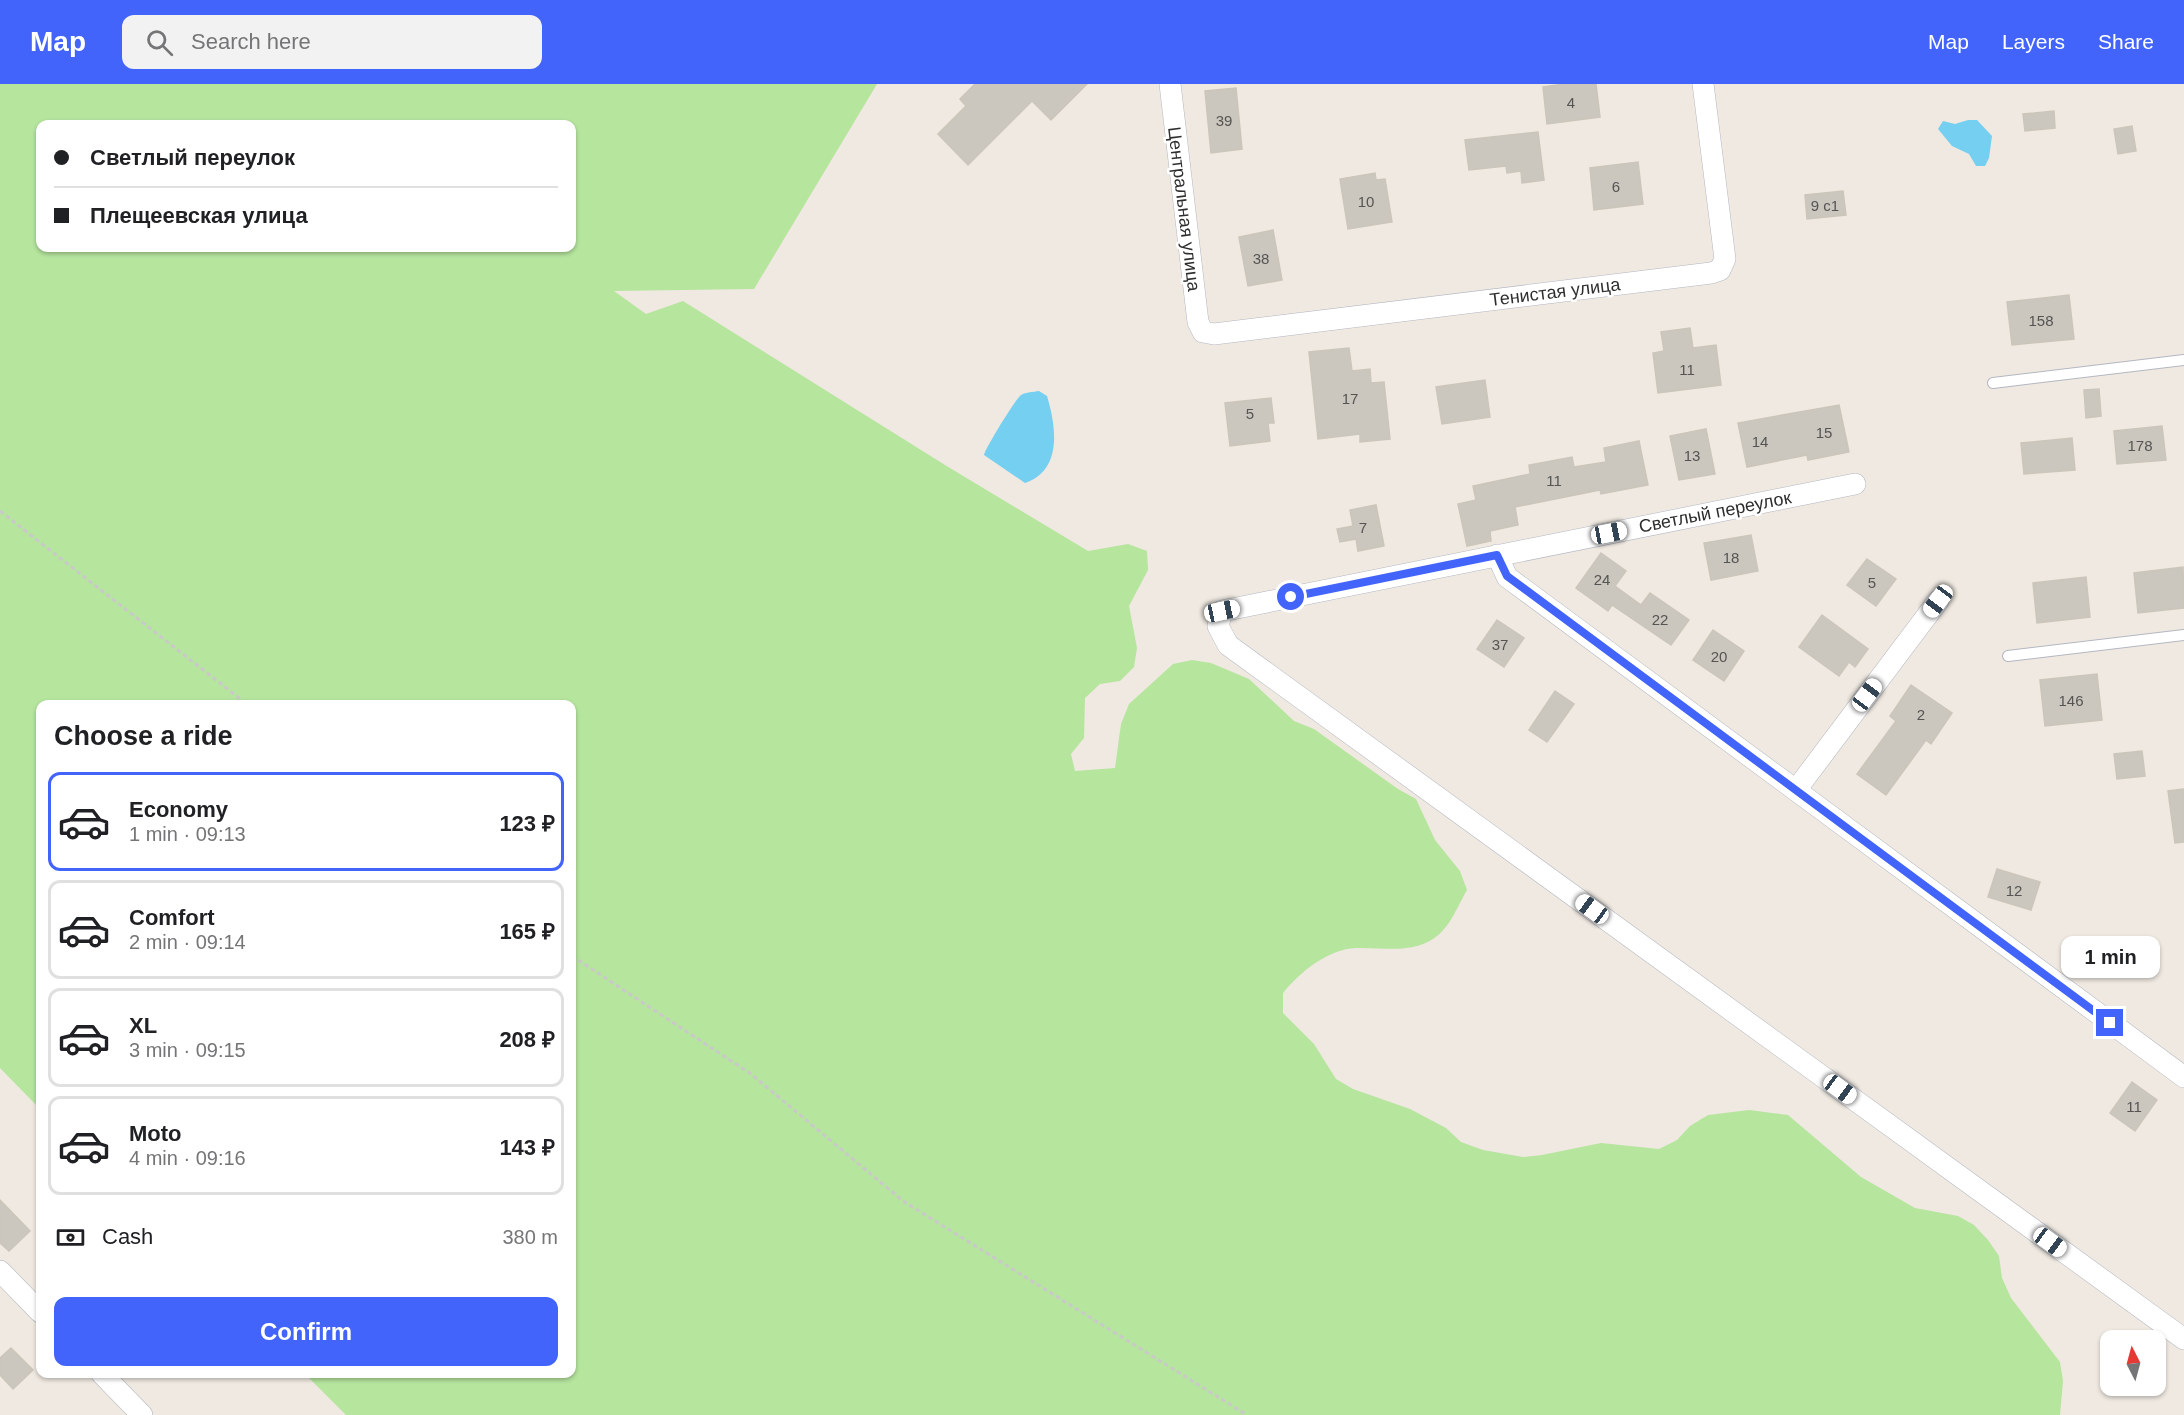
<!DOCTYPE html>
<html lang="en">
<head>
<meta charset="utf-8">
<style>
	:root { --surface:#fff; --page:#f2f2f2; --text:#202124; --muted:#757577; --line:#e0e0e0; --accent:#4264fb }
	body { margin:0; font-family:Helvetica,sans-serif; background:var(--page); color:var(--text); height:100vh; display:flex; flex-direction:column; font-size:22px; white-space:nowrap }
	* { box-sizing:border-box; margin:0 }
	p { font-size:20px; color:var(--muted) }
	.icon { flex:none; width:33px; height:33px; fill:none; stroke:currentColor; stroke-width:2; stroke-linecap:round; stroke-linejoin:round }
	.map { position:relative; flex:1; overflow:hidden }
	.panel { position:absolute; left:36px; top:616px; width:540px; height:678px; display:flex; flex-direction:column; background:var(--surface); border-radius:12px; box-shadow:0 2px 4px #0004 }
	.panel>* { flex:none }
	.guide { position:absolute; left:36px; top:36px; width:540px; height:132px; border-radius:12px; box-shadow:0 2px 4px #0004; display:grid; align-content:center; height:132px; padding:0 18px; background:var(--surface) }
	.needle { width:39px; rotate:354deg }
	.controls { position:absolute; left:2100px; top:1246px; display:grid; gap:12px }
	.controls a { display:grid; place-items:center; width:66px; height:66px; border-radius:12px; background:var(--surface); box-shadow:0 2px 4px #0004; font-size:30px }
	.end { position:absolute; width:27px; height:27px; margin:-14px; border:8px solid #4264fb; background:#fff; box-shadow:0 0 0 3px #fff }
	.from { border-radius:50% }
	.bubble { position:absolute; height:42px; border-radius:12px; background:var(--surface); box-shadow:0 2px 4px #0004; font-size:20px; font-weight:700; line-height:42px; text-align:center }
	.car { position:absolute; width:18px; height:36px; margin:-18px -9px; border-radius:8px; box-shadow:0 0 4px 2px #0007; background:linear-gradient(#fff 24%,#345 0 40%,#fff 0 76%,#345 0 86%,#fff 0) }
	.guide b { display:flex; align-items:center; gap:21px; height:57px; font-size:22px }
	.guide b+b { border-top:2px solid var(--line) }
	.guide i { width:15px; height:15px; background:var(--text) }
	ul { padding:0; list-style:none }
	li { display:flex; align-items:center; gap:18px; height:99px; margin:0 12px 9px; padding:0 6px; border:3px solid var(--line); border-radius:12px }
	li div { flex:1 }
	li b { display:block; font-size:22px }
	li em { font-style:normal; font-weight:700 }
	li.current { border-color:var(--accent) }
	li>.icon { width:54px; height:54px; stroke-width:1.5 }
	h2 { padding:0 18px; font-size:27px; line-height:72px }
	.pay { display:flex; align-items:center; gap:15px; height:66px; padding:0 18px; font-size:22px }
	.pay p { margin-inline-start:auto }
	.action { display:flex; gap:12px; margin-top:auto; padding:12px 18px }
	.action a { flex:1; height:69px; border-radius:12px; background:var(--accent); color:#fff; font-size:24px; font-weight:700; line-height:69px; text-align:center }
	header { display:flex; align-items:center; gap:36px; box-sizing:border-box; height:84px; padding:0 30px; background:var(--accent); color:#fff }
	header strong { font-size:28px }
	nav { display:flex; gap:33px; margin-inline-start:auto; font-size:21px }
	.search { width:420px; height:54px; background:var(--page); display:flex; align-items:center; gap:15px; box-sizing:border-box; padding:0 21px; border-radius:12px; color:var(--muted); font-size:22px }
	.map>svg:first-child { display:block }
	.green { fill:#b6e59e; fill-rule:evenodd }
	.water { fill:#75cff0 }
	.building { fill:#cbc7bf; stroke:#cbc5ba; stroke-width:1.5 }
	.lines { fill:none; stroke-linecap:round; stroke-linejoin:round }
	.lane-casing { stroke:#b4b7c1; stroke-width:12 }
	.street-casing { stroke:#b4b7c1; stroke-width:22 }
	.path { stroke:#c9c9c9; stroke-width:3; stroke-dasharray:4.5 3; stroke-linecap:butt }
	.lane { stroke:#fff; stroke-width:10 }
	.street { stroke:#fff; stroke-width:21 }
	.route { stroke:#4264fb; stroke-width:8 }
	.labels { text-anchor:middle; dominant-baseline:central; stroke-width:5; stroke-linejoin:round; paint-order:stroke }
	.number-label { font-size:15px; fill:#555452 }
	.street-label { font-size:18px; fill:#2e2e2e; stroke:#fff }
</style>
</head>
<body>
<header>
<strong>Map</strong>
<div class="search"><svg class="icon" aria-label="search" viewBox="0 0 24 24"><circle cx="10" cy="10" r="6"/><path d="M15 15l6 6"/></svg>Search here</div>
<nav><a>Map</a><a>Layers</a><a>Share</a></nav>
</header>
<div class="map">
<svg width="2184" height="1331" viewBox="0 0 2184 1331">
	<rect width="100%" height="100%" fill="#efe9e1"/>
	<path class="green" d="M0 0H877L754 205 614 207 646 230 683 217 945 381 1088 467 1128 460 1147 467 1148 486 1129 522 1137 564 1134 583 1120 597 1100 600 1085 614 1084 654 1071 670 1075 687 1115 684 1121 640 1129 620 1173 580 1192 576 1211 579 1249 595 1294 637 1314 645 1398 705 1416 715 1435 756 1460 787 1467 806C1457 823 1450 844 1433 855 1409 870 1382 863 1356 864 1328 865 1300 888 1283 909V929L1314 960 1336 995 1353 1005 1410 1025 1446 1044 1461 1058 1483 1066 1523 1073 1542 1071 1601 1059 1659 1065 1677 1056 1690 1042 1708 1031 1749 1026 1788 1031 1861 1093 1915 1124 1958 1132 1974 1141 1988 1156 1999 1172 2002 1194 2011 1214 2060 1278 2063 1297 2060 1331H346L305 1290H572V621H40V1025L0 984ZM572 40V164H40V40Z"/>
	<g class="water">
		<polygon points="1968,36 1977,36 1992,52 1989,74 1985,82 1976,82 1969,70 1952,62 1938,45 1943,37 1955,40"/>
		<path d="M1039 307 1047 312C1056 342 1063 386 1025 399L984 371C985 365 1016 314 1021 311 1026 308 1033 308 1039 307Z"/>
	</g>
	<g class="building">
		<polygon points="975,0 1087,0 1051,36 1032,17 968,81 938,50 966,22 960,15"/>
		<polygon points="1565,0 1596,0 1600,33 1547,40 1543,3"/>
		<polygon points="1236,4 1242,65 1211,69 1205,7"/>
		<polygon points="2054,27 2055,44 2025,47 2023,30"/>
		<polygon points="2132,42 2136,67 2118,70 2114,45"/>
		<polygon points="1538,48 1544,96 1522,99 1521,87 1507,89 1506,82 1469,86 1465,56"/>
		<polygon points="1638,78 1643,120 1594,126 1590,84"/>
		<polygon points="1375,89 1376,96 1385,95 1392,138 1348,145 1340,95"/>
		<polygon points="1843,107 1846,131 1807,135 1805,111"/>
		<polygon points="1273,146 1282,196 1248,202 1239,153"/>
		<polygon points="2069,211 2074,255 2012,261 2007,218"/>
		<polygon points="1690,244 1693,264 1716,261 1721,301 1658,309 1653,269 1664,267 1661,248"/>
		<polygon points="1349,264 1352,287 1370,285 1371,299 1384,298 1390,355 1360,358 1360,350 1318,355 1309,268"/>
		<polygon points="1485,296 1490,333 1442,340 1436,303"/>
		<polygon points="2099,305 2101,332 2086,334 2084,306"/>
		<polygon points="1271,314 1274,339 1268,339 1270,357 1230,362 1225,319"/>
		<polygon points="1839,321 1849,368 1808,376 1807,371 1747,383 1738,339"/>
		<polygon points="2162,342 2166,376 2117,380 2114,347"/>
		<polygon points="1706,345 1715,390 1679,396 1670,352"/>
		<polygon points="2072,354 2075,386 2024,390 2021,359"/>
		<polygon points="1639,357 1648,401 1601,410 1600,406 1515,423 1518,441 1490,447 1491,457 1467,462 1458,420 1476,416 1473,402 1530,390 1529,381 1572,373 1574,383 1606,378 1604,364"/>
		<polygon points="1376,421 1384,462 1358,467 1356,455 1340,458 1337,445 1353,442 1350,426"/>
		<polygon points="1751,451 1758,487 1711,496 1704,459"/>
		<polygon points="1601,469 1626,487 1615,502 1641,521 1650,509 1689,536 1671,561 1612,521 1608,527 1576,504"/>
		<polygon points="1867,475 1896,495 1876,522 1847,501"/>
		<polygon points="2183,483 2184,524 2138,529 2134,489"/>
		<polygon points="2086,493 2090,533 2037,539 2033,499"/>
		<polygon points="1822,531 1868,565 1855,583 1849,578 1839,592 1799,563"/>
		<polygon points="1497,536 1524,554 1504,583 1477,565"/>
		<polygon points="1713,546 1744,567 1724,597 1693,576"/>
		<polygon points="2097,590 2102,636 2045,642 2040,596"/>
		<polygon points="1911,601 1952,629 1931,660 1926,656 1886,711 1857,690 1896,637 1890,632"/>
		<polygon points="1555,607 1574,620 1547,658 1529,646"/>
		<polygon points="2142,667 2145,692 2117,695 2114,670"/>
		<polygon points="2184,705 2184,758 2175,759 2168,707"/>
		<polygon points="1997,785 2040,798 2031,826 1988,813"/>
		<polygon points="2132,998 2157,1016 2135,1047 2110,1029"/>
		<polygon points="0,1116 30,1147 9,1167 0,1159"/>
		<polygon points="11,1264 33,1286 13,1305 0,1291 0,1274"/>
	</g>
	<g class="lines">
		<defs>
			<g id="lane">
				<polyline points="1993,299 2184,276"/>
				<polyline points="2008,572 2184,551"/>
			</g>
			<g id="street">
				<polyline points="1170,0 1198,238 1203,248 1214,250 1711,189 1720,186 1725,175 1703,0"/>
				<polyline points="1855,400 1222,527 1218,542 1228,561 2184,1255"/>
				<polyline points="1497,471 1507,493 2184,993"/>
				<polyline points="1796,706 1938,517"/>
				<polyline points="0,1187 40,1228"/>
				<polyline points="102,1290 142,1331"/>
			</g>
		</defs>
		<use href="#lane" class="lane-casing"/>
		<use href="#street" class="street-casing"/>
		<g class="path">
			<polyline points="0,427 248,621"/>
			<polyline points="572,872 751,990 903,1117 1247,1331"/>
		</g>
		<use href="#lane" class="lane"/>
		<use href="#street" class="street"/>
	</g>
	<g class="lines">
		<polyline class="route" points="1291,513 1497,471 1507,492 2110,939"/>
	</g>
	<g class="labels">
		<g class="number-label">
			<text x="1571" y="18">4</text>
			<text x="1224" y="36">39</text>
			<text x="1616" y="102">6</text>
			<text x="1366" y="117">10</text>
			<text x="1825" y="121">9 с1</text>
			<text x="1261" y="174">38</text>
			<text x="2041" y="236">158</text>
			<text x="1687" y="285">11</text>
			<text x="1350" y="314">17</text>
			<text x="1250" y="329">5</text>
			<text x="1824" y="348">15</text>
			<text x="1760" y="357">14</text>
			<text x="2140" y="361">178</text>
			<text x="1692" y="371">13</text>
			<text x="1554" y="396">11</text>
			<text x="1363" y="443">7</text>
			<text x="1731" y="473">18</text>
			<text x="1602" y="495">24</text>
			<text x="1872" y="498">5</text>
			<text x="1660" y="535">22</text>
			<text x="1500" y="560">37</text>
			<text x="1719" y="572">20</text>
			<text x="2071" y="616">146</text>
			<text x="1921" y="630">2</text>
			<text x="2014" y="806">12</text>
			<text x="2134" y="1022">11</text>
		</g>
		<g class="street-label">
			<text transform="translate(1184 125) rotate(83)">Центральная улица</text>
			<text transform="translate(1555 208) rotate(-7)">Тенистая улица</text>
			<text transform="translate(1715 428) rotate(-11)">Светлый переулок</text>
		</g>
	</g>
</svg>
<div class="controls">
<a><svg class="needle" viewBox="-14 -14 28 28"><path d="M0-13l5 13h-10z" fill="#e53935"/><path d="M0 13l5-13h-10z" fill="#757577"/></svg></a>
</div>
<i class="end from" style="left:1291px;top:513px"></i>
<i class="end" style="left:2110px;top:939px"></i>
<div class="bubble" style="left:2061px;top:852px;width:99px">1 min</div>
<i class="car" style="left:1609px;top:449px;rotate:79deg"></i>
<i class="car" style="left:1938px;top:517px;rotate:217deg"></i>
<i class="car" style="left:1222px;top:527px;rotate:78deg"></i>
<i class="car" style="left:1867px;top:611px;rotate:37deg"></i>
<i class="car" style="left:1592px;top:825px;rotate:306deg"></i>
<i class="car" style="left:1840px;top:1005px;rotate:126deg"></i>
<i class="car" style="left:2050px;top:1158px;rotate:126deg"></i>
<div class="guide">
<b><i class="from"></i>Светлый переулок</b>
<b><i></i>Плещеевская улица</b>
</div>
<section class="panel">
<h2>Choose a ride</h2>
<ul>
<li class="current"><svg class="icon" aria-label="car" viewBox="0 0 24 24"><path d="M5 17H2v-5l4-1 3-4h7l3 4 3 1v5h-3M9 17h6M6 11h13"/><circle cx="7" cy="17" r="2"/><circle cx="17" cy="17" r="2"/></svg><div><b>Economy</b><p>1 min · 09:13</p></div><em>123 ₽</em></li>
<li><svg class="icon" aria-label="car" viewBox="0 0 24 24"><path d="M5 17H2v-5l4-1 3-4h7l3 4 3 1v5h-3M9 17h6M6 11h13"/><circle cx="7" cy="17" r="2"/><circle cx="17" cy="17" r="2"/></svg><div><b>Comfort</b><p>2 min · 09:14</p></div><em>165 ₽</em></li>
<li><svg class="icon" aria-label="car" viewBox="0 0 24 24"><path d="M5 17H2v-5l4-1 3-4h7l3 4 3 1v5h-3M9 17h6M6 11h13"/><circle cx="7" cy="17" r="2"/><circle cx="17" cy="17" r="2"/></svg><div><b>XL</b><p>3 min · 09:15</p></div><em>208 ₽</em></li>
<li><svg class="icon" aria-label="car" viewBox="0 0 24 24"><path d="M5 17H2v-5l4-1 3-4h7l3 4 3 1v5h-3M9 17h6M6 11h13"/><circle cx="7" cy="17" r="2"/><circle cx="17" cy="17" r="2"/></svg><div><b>Moto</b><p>4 min · 09:16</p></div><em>143 ₽</em></li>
</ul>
<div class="pay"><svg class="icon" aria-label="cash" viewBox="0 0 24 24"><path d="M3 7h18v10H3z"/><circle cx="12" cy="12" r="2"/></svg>Cash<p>380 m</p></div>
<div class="action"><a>Confirm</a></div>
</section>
</div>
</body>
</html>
